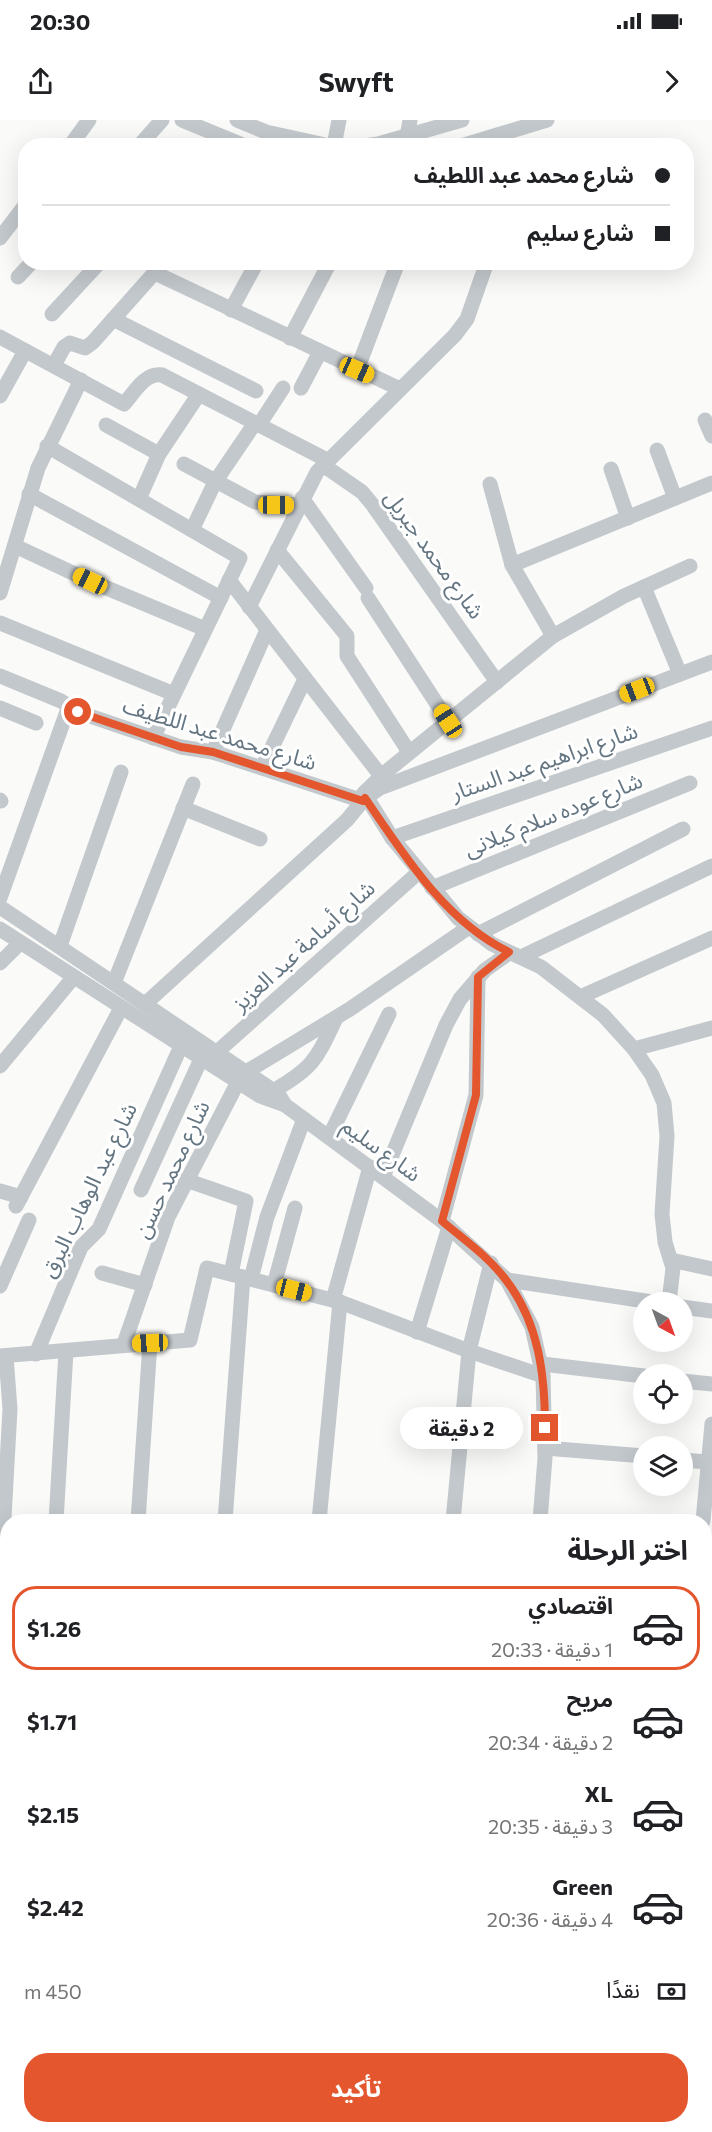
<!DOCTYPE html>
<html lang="ar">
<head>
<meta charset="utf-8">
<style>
	:root { --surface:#fff; --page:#f2f2f2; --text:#202124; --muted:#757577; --line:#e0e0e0; --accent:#e4572e }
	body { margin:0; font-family:Commissioner,"Noto Sans Arabic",sans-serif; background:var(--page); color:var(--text); direction:rtl; height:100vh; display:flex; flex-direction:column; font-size:22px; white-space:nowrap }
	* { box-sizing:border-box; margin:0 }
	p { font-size:20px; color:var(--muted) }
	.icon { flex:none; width:33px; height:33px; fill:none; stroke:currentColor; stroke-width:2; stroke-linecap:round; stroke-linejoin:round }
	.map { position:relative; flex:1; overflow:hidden; direction:ltr }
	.drawer { position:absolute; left:0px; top:1394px; width:712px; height:620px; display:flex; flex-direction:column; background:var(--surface); border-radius:24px 24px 0 0; box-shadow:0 6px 24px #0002; direction:rtl }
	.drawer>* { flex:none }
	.guide { position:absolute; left:18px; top:18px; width:676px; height:132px; border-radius:24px; box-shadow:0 6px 24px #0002; direction:rtl; display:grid; align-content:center; height:132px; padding:0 24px; background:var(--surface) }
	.needle { width:39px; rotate:139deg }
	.buttons { position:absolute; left:633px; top:1172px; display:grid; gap:12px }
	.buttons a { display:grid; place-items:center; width:60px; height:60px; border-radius:50%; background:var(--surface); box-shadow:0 6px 24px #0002; font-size:30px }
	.end { position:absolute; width:27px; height:27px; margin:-14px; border:8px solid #e4572e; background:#fff; box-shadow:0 0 0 3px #fff }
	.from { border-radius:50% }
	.bubble { position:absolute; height:42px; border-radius:21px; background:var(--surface); box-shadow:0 6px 24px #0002; font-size:20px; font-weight:700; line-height:42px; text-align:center; direction:rtl }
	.car { position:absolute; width:18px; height:36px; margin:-18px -9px; border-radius:8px; box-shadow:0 0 4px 2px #0007; background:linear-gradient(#f5c518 24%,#345 0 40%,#f5c518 0 76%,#345 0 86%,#f5c518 0) }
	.guide b { display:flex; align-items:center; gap:21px; height:57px; font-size:22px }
	.guide b+b { border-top:2px solid var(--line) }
	.guide i { width:15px; height:15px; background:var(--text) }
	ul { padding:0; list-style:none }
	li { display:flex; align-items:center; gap:18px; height:84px; margin:0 12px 9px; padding:0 12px; border:3px solid transparent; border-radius:24px }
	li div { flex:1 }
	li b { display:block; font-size:22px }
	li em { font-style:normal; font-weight:700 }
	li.selected { border-color:var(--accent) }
	li>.icon { width:54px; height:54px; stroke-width:1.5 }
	h2 { padding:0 24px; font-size:27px; line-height:72px }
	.pay { display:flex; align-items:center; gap:15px; height:66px; padding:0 24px; font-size:22px }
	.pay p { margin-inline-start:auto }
	.button { display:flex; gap:12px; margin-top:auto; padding:12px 24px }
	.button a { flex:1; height:69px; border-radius:24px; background:var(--accent); color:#fff; font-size:24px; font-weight:700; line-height:69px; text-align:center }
	.status { display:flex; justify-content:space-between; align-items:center; height:42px; padding:0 30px; background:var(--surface); direction:ltr }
	.status svg { height:16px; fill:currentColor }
	header { display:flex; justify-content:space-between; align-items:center; height:78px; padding:0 24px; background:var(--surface); font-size:27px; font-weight:700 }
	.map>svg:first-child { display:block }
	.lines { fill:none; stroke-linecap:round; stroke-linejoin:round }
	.secondary-casing { stroke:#b3babf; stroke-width:24 }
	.street { stroke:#c3c8cc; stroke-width:15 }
	.secondary { stroke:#fff; stroke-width:21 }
	.route { stroke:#e4572e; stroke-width:8 }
	.labels { text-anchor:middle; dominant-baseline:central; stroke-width:6; stroke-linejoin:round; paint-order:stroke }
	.street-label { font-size:22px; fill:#657683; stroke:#fff }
</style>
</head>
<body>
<div class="status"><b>20:30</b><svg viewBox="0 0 49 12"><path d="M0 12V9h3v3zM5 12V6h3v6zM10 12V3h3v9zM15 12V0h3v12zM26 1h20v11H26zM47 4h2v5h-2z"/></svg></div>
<header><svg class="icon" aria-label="forward" viewBox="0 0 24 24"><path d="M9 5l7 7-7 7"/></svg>Swyft<svg class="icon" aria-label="share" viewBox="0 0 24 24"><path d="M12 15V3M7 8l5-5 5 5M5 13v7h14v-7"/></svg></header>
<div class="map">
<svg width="712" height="2012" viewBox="0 0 712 2012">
	<rect width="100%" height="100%" fill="#fafaf8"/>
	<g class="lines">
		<defs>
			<g id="secondary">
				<polyline points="0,1854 8,1855"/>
				<polyline points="0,1885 8,1885"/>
				<polyline points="430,2006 444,2012"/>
				<polyline points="498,2006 510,2012"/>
			</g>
		</defs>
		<use href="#secondary" class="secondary-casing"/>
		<g class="street">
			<polyline points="182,0 245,26"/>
			<polyline points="237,0 266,12 330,26"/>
			<polyline points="407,17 410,0"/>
			<polyline points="70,26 89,0"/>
			<polyline points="139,26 162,0"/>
			<polyline points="334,26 339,0"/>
			<polyline points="364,26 378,24 462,0"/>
			<polyline points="461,26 547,0"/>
			<polyline points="0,118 26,84"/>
			<polyline points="155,153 400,269"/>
			<polyline points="18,157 32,142"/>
			<polyline points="231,190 257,142"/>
			<polyline points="52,194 100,142"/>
			<polyline points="113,199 256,271"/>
			<path d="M0 217 124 284C134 273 145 252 162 255L327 340"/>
			<polyline points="290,218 330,142"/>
			<polyline points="54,245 64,227 70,223 85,228 93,222 164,142"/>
			<polyline points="357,250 398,142"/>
			<polyline points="301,268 320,232"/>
			<polyline points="0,276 25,231"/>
			<polyline points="705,300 712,316"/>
			<polyline points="106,305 159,334"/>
			<polyline points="259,305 283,268"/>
			<polyline points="47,326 240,438 153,618"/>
			<polyline points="657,330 675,378"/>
			<polyline points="184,344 255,382 298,385"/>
			<polyline points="323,345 362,372 372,384 497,562"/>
			<polyline points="611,349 628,398"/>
			<polyline points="490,364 512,445 553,516"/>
			<polyline points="29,374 221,478"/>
			<polyline points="302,378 366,468"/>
			<polyline points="139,379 159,334 199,274"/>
			<polyline points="192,410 215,362 255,303"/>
			<polyline points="15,426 90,461 205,509"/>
			<polyline points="277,430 347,516 347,536 409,632"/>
			<polyline points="512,445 712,363"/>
			<polyline points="229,460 381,656"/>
			<polyline points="644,467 680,554"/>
			<polyline points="0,473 38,348 81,260"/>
			<polyline points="368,478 448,601"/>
			<polyline points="249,487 317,352 455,215 467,199 487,142"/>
			<polyline points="0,503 174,574"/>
			<polyline points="0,556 61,581 78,592 181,627 213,632 363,681"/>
			<polyline points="0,588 36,603"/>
			<polyline points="213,632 267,510"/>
			<polyline points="262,648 305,559"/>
			<polyline points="0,680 1,681"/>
			<polyline points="183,688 260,719"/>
			<polyline points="392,718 712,608"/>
			<polyline points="432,768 690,663"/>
			<polyline points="0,778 69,586"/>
			<polyline points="0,787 268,967 279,975 285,985 442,1101 507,1160 532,1207 543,1256 545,1338 540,1401"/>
			<polyline points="0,809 260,976 285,985"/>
			<polyline points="478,814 683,709"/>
			<polyline points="60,826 121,652"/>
			<polyline points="521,837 712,746"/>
			<polyline points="0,843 20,823"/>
			<polyline points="114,863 193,664"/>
			<polyline points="580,877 712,818"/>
			<polyline points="145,884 347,700 365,678 380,668 712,542"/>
			<polyline points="634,929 712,908"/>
			<polyline points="217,932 419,752"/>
			<polyline points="0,946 73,858"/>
			<polyline points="246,952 350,889 469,807"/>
			<path d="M273 971C314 947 316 940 336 898"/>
			<polyline points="329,1017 389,894"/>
			<polyline points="383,1057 446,905 460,879 485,850 509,833"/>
			<polyline points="186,1060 246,1081 231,1154"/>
			<polyline points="141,1070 201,939"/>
			<polyline points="0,1071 21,1077"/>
			<polyline points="16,1086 121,888"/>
			<polyline points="442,1101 476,975 478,857"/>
			<polyline points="671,1140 712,1149"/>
			<polyline points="102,1153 145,1165"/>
			<polyline points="251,1159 267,1097 304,999"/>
			<polyline points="507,1160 652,1182"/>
			<polyline points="274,1165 295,1088"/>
			<polyline points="0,1166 29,1100"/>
			<polyline points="333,1180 370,1047"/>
			<polyline points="669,1182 673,1148 665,1122 662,1094 667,1016 664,983 652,955 634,929 603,895 541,847 492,824 458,798 392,718 364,673 387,651 553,516 624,476 690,446"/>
			<polyline points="682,1187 712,1191"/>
			<polyline points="417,1212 449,1107"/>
			<polyline points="124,1224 168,1097 238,962"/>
			<polyline points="36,1234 81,1127 99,1109 181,926"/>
			<polyline points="0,1236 190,1220 207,1148 340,1182 469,1231 543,1256"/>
			<polyline points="542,1244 644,1256"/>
			<polyline points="682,1261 712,1264"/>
			<polyline points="545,1328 644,1336"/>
			<polyline points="682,1340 708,1342"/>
			<polyline points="56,1401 66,1231"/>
			<polyline points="138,1401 150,1223"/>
			<polyline points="225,1401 243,1157"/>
			<polyline points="319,1401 340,1182"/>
			<polyline points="453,1401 469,1231 491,1143"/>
			<polyline points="703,1401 712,1304"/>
			<polyline points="705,1438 712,1439"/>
			<polyline points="0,1471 10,1289 6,1236"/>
			<polyline points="705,1638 712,1639"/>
			<polyline points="705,1731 712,1732"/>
			<polyline points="705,1813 712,1814"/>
			<polyline points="532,2006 543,2012"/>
			<polyline points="16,2012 17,2006"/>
			<polyline points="233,2012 234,2006"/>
		</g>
		<use href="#secondary" class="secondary"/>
	</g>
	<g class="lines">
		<path class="route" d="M78 592 181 627 213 632 363 681 365 678C404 735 445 801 509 832L478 857 476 975 442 1101C463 1119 489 1137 506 1160 539 1203 545 1255 545 1308"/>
	</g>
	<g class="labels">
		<g class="street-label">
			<text transform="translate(435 434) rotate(54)">شارع محمد جبريل</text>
			<text transform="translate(220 613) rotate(17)">شارع محمد عبد اللطيف</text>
			<text transform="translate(544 641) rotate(-19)">شارع ابراهيم عبد الستار</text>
			<text transform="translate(553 694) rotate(-22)">شارع عوده سلام كيلانى</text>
			<text transform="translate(303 825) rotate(-42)">شارع أسامة عبد العزيز</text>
			<text transform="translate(382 1029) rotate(36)">شارع سليم</text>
			<text transform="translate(171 1049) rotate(-65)">شارع محمد حسن</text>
			<text transform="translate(88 1070) rotate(-64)">شارع عبد الوهاب البرق</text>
		</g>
	</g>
</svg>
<div class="buttons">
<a><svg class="needle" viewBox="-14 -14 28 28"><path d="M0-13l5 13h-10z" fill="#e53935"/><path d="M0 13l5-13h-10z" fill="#757577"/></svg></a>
<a><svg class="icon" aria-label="locate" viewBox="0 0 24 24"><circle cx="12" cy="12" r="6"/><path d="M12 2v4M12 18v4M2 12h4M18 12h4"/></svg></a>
<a><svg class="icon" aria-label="layers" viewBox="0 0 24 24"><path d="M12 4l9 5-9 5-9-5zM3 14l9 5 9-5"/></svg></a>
</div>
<i class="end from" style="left:78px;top:592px"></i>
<i class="end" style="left:545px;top:1308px"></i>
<div class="bubble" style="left:400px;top:1287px;width:123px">2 دقيقة</div>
<i class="car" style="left:357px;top:250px;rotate:114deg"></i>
<i class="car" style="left:276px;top:385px;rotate:90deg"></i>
<i class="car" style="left:90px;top:461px;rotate:295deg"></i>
<i class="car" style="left:637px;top:570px;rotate:249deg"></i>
<i class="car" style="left:448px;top:601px;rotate:327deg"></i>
<i class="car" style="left:294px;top:1170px;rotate:104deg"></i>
<i class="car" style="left:150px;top:1223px;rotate:268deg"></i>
<div class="guide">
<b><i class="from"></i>شارع محمد عبد اللطيف</b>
<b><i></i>شارع سليم</b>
</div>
<section class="drawer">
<h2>اختر الرحلة</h2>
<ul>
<li class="selected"><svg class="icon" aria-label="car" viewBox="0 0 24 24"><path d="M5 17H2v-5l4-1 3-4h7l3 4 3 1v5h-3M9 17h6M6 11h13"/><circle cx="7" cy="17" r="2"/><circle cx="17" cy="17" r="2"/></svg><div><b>اقتصادي</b><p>1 دقيقة · 20:33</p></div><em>$1.26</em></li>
<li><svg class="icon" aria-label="car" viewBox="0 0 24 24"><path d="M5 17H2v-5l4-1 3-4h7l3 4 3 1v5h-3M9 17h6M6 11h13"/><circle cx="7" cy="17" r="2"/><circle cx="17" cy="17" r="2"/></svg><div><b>مريح</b><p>2 دقيقة · 20:34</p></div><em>$1.71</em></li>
<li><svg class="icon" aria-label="car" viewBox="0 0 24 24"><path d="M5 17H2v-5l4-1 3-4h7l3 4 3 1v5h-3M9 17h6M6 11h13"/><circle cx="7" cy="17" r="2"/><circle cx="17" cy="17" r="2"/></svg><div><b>XL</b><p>3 دقيقة · 20:35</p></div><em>$2.15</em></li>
<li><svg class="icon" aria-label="car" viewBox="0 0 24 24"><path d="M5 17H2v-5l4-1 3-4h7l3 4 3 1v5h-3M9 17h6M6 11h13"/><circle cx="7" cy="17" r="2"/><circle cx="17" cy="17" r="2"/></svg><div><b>Green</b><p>4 دقيقة · 20:36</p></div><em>$2.42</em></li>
</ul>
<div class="pay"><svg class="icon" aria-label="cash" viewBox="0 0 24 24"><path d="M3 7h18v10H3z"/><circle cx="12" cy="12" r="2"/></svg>نقدًا<p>450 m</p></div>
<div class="button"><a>تأكيد</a></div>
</section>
</div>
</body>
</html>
